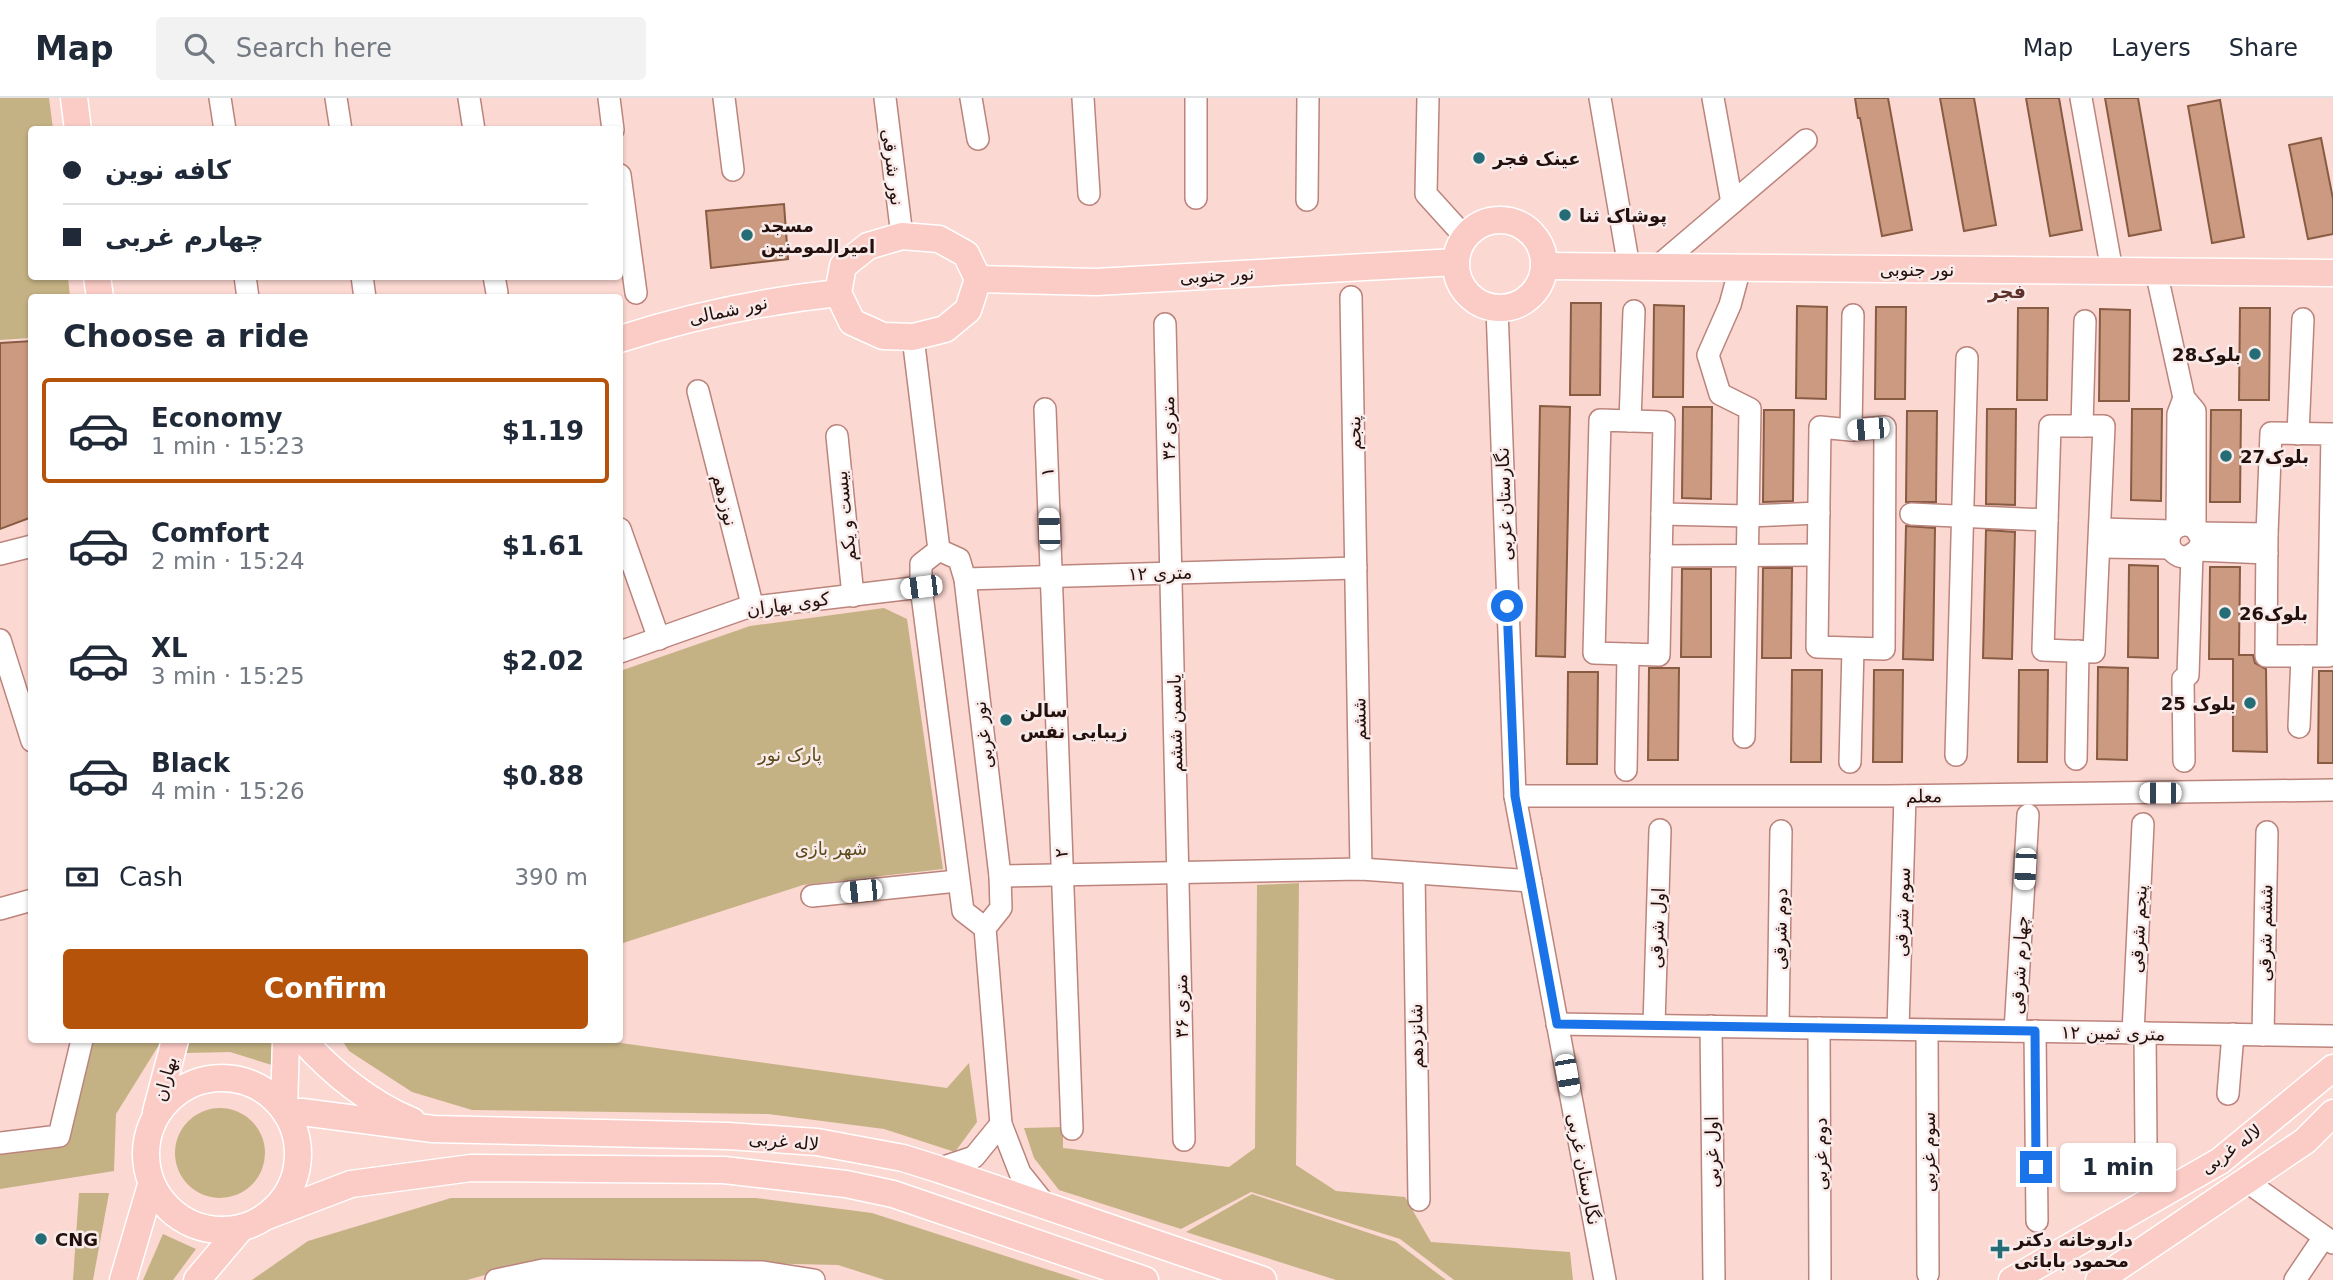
<!DOCTYPE html>
<html lang="en">
<head>
<meta charset="utf-8">
<style>
	:root { --surface:#fff; --page:#f2f2f3; --text:#1f2937; --muted:#747a83; --line:#e0e1e3; --accent:#b45309 }
	body { margin:0; font-family:"DejaVu Sans",Cairo,sans-serif; background:var(--page); color:var(--text); height:100vh; display:flex; flex-direction:column; font-size:26px; white-space:nowrap }
	* { box-sizing:border-box; margin:0 }
	p { font-size:23px; color:var(--muted) }
	.icon { flex:none; width:38px; height:38px; fill:none; stroke:currentColor; stroke-width:2; stroke-linecap:round; stroke-linejoin:round }
	.map { position:relative; flex:1; overflow:hidden }
	.sheet { position:absolute; left:28px; top:196px; width:595px; height:749px; display:flex; flex-direction:column; background:var(--surface); border-radius:7px; box-shadow:0 2px 5px #0004 }
	.sheet>* { flex:none }
	.top-card { position:absolute; left:28px; top:28px; width:595px; height:154px; border-radius:7px; box-shadow:0 2px 5px #0004; display:grid; align-content:center; height:154px; padding:0 35px; background:var(--surface) }
	.end { position:absolute; width:32px; height:32px; margin:-16px; border:9px solid #1a73e8; background:#fff; box-shadow:0 0 0 4px #fff }
	.from { border-radius:50% }
	.bubble { position:absolute; height:49px; border-radius:7px; background:var(--surface); box-shadow:0 2px 5px #0004; font-size:23px; font-weight:700; line-height:49px; text-align:center }
	.car { position:absolute; width:21px; height:42px; margin:-21px -10px; border-radius:9px; box-shadow:0 0 5px 2px #0007; background:linear-gradient(#fff 24%,#345 0 40%,#fff 0 76%,#345 0 86%,#fff 0) }
	.top-card b { display:flex; align-items:center; gap:24px; height:66px; font-size:26px }
	.top-card b+b { border-top:2px solid var(--line) }
	.top-card i { width:18px; height:18px; background:var(--text) }
	ul { padding:0; list-style:none }
	li { display:flex; align-items:center; gap:21px; height:105px; margin:0 14px 10px; padding:0 21px; border:4px solid transparent; border-radius:7px }
	li div { flex:1 }
	li b { display:block; font-size:26px }
	li em { font-style:normal; font-weight:700 }
	li.active { border-color:var(--accent) }
	li>.icon { width:63px; height:63px; stroke-width:1.5 }
	h2 { padding:0 35px; font-size:32px; line-height:84px }
	.pay { display:flex; align-items:center; gap:18px; height:77px; padding:0 35px; font-size:26px }
	.pay p { margin-inline-start:auto }
	.primary-button { display:flex; gap:14px; margin-top:auto; padding:14px 35px }
	.primary-button a { flex:1; height:80px; border-radius:7px; background:var(--accent); color:#fff; font-size:28px; font-weight:700; line-height:80px; text-align:center }
	header { display:flex; align-items:center; gap:42px; box-sizing:border-box; height:98px; padding:0 35px; background:var(--surface); border-bottom:2px solid var(--line) }
	header strong { font-size:33px }
	nav { display:flex; gap:38px; margin-inline-start:auto; font-size:24px }
	.search { width:490px; height:63px; background:var(--page); display:flex; align-items:center; gap:18px; box-sizing:border-box; padding:0 24px; border-radius:7px; color:var(--muted); font-size:26px }
	.map>svg:first-child { display:block }
	.green { fill:#c5b284 }
	.building { fill:#cb9a80; stroke:#885b43; stroke-width:2 }
	.lines { fill:none; stroke-linecap:round; stroke-linejoin:round }
	.minor-casing { stroke:#bb847c; stroke-width:24 }
	.major-casing { stroke:#fff; stroke-width:29 }
	.minor { stroke:#fff; stroke-width:21 }
	.major { stroke:#fbcbc5; stroke-width:26 }
	.route { stroke:#1a73e8; stroke-width:9 }
	.poi-dot { fill:#246d77; stroke:#f8ebe9; stroke-width:2.5 }
	.labels { text-anchor:middle; dominant-baseline:central; stroke-width:5; stroke-linejoin:round; paint-order:stroke }
	.poi-label { font-size:18px; font-weight:bold; fill:#230f0c; stroke:#f8ebe9; text-anchor:start }
	.street-label { font-size:18px; fill:#230f0c; stroke:#f8ebe9 }
	.park-label { font-size:18px; fill:#5b4a1b; stroke:#f8ebe9 }
	.neighbourhood-label { font-size:19px; font-weight:bold; fill:#5d2f29; stroke:#f8ebe9 }
</style>
</head>
<body>
<header>
<strong>Map</strong>
<div class="search"><svg class="icon" aria-label="search" viewBox="0 0 24 24"><circle cx="10" cy="10" r="6"/><path d="M15 15l6 6"/></svg>Search here</div>
<nav><a>Map</a><a>Layers</a><a>Share</a></nav>
</header>
<div class="map">
<svg width="2333" height="1182" viewBox="0 0 2333 1182">
	<rect width="100%" height="100%" fill="#fcd8d2"/>
	<g class="green">
		<polygon points="0,0 49,0 53,31 32,32 32,178 68,179 70,199 32,200 31,240 0,242"/>
		<polygon points="884,510 907,521 943,771 803,787 620,846 620,573 750,528"/>
		<polygon points="1299,785 1296,1067 1336,1093 1405,1099 1431,1144 1570,1154 1573,1182 1454,1182 1400,1141 1251,1094 1181,1131 1059,1092 1034,1060 1024,1030 1063,1029 1063,1050 1229,1069 1255,1050 1257,787"/>
		<polygon points="89,942 162,942 116,1016 114,1073 0,1091 0,1057 65,1047"/>
		<polygon points="189,942 275,942 275,968 230,954 186,955"/>
		<polygon points="342,942 599,942 947,990 969,965 977,1024 955,1054 884,1031 768,1016 472,1012 412,994 349,953"/>
		<circle cx="220" cy="1055" r="45"/>
		<polygon points="79,1095 109,1095 93,1182 73,1182"/>
		<polygon points="1252,1096 1396,1144 1446,1182 1336,1182 1186,1134"/>
		<polygon points="451,1100 756,1100 872,1115 1080,1182 885,1182 838,1167 546,1160 467,1182 252,1182 308,1143"/>
		<polygon points="163,1136 196,1151 173,1182 143,1182"/>
	</g>
	<g class="building">
		<polygon points="1855,0 1888,0 1912,132 1882,138 1860,20 1858,20"/>
		<polygon points="1940,0 1974,0 1996,127 1964,133"/>
		<polygon points="2026,0 2059,0 2082,132 2050,138"/>
		<polygon points="2105,0 2138,0 2161,132 2129,138"/>
		<polygon points="2220,2 2244,139 2212,145 2188,8"/>
		<polygon points="2321,40 2333,101 2333,136 2308,141 2289,47"/>
		<polygon points="784,106 788,161 711,170 706,113"/>
		<polygon points="1571,205 1601,205 1600,297 1570,297"/>
		<polygon points="1654,207 1684,208 1683,299 1653,299"/>
		<polygon points="1797,208 1827,209 1826,301 1796,300"/>
		<polygon points="1876,209 1906,209 1905,301 1875,301"/>
		<polygon points="2018,210 2048,210 2047,302 2017,302"/>
		<polygon points="2240,210 2270,210 2269,302 2239,302"/>
		<polygon points="2100,211 2130,212 2129,303 2099,303"/>
		<polygon points="32,243 32,419 0,431 0,245"/>
		<polygon points="1540,308 1570,309 1565,559 1536,558"/>
		<polygon points="1683,309 1712,309 1711,401 1682,400"/>
		<polygon points="1987,311 2016,311 2015,407 1986,406"/>
		<polygon points="2132,311 2162,311 2161,403 2131,402"/>
		<polygon points="1764,312 1794,312 1793,403 1763,404"/>
		<polygon points="2211,312 2241,312 2240,404 2210,404"/>
		<polygon points="1907,313 1937,313 1936,404 1906,404"/>
		<polygon points="1906,428 1935,430 1933,562 1903,561"/>
		<polygon points="1986,432 2015,434 2012,561 1983,560"/>
		<polygon points="2129,467 2158,468 2158,560 2128,559"/>
		<polygon points="2210,469 2240,469 2239,557 2253,557 2255,565 2266,571 2267,654 2233,653 2233,561 2209,561"/>
		<polygon points="1763,470 1792,470 1791,560 1762,560"/>
		<polygon points="1682,471 1711,471 1711,559 1681,559"/>
		<polygon points="2098,569 2128,570 2127,662 2097,661"/>
		<polygon points="1649,570 1679,570 1678,662 1648,662"/>
		<polygon points="1792,572 1822,572 1821,664 1791,664"/>
		<polygon points="1874,572 1903,572 1902,664 1873,664"/>
		<polygon points="2019,572 2048,572 2047,664 2018,664"/>
		<polygon points="2319,573 2333,573 2333,665 2318,665"/>
		<polygon points="1568,574 1598,574 1597,666 1567,666"/>
	</g>
	<g class="lines">
		<defs>
			<g id="minor">
				<polyline points="220,0 225,32"/>
				<polyline points="336,0 341,32"/>
				<polyline points="469,0 474,32"/>
				<polyline points="609,0 613,32"/>
				<polyline points="724,0 733,72"/>
				<polyline points="885,0 902,138"/>
				<polyline points="971,0 978,41"/>
				<polyline points="1083,0 1089,96"/>
				<polyline points="1428,0 1426,96 1465,139"/>
				<polyline points="1600,0 1629,169"/>
				<polyline points="1713,0 1732,105"/>
				<polyline points="2081,0 2112,173"/>
				<polyline points="620,77 636,195"/>
				<polyline points="1196,100 1196,0"/>
				<polyline points="1307,102 1308,0"/>
				<polyline points="1657,169 1806,42"/>
				<polyline points="1740,170 1730,207 1708,257 1720,296 1750,311 1744,639"/>
				<polyline points="2156,173 2184,300 2195,313 2195,430"/>
				<polyline points="245,178 248,200"/>
				<polyline points="362,178 365,200"/>
				<polyline points="494,178 497,195"/>
				<polyline points="1351,199 1361,771"/>
				<polyline points="1497,210 1515,698 1605,1182"/>
				<polyline points="1165,226 1184,1042"/>
				<polyline points="913,239 939,452"/>
				<polyline points="698,293 753,510"/>
				<polyline points="1045,311 1072,1031"/>
				<polygon points="1600,322 1664,324 1659,557 1594,555"/>
				<polyline points="1630,323 1634,213"/>
				<polygon points="2050,328 2104,328 2094,554 2043,552"/>
				<polyline points="2082,328 2085,223"/>
				<polygon points="1820,329 1851,332 1885,329 1884,551 1817,549"/>
				<polyline points="1851,332 1853,217"/>
				<polygon points="2271,335 2332,336 2328,558 2266,558 2267,436"/>
				<polyline points="2298,336 2303,221"/>
				<polyline points="837,338 853,498"/>
				<polyline points="1662,416 1748,418 1819,415"/>
				<polyline points="1911,416 2047,422"/>
				<circle cx="2185" cy="443" r="16"/>
				<polyline points="2177,429 2178,316 2184,300"/>
				<polyline points="620,431 659,541"/>
				<polyline points="2100,431 2172,433"/>
				<polyline points="2198,435 2267,436"/>
				<polyline points="2099,449 2170,450"/>
				<polyline points="939,452 959,461 965,481 1000,778 1001,810 985,830 1001,1026"/>
				<polyline points="939,452 921,466 921,489 963,813 985,830"/>
				<polyline points="2197,452 2267,455"/>
				<polyline points="0,456 32,448"/>
				<polyline points="1661,458 1818,457"/>
				<polyline points="965,481 1356,470"/>
				<polyline points="0,542 32,643"/>
				<polyline points="620,554 745,510 921,489"/>
				<polyline points="2299,629 2302,558"/>
				<polyline points="1956,657 1967,260"/>
				<polyline points="2076,661 2078,553"/>
				<polyline points="2184,663 2183,581 2188,577 2192,456"/>
				<polyline points="1850,664 1853,551"/>
				<polyline points="1626,672 1628,556"/>
				<polyline points="1515,698 1889,698 2333,692"/>
				<polyline points="1414,775 1419,1102"/>
				<polyline points="1000,778 1361,771 1531,783"/>
				<polyline points="812,798 957,783"/>
				<polyline points="0,811 32,802"/>
				<polyline points="1557,926 2333,938"/>
				<polyline points="1654,927 1660,732"/>
				<polyline points="1711,928 1714,1180"/>
				<polyline points="1778,929 1781,733"/>
				<polyline points="1819,930 1820,1182"/>
				<polyline points="1898,931 1905,698"/>
				<polyline points="1927,932 1928,1176"/>
				<polyline points="2015,933 2028,717"/>
				<polyline points="2035,933 2037,1123"/>
				<polyline points="2133,935 2143,726"/>
				<polyline points="2145,935 2146,1045"/>
				<polyline points="2263,937 2267,734"/>
				<polyline points="2228,996 2233,936"/>
				<polyline points="0,1045 59,1038 82,942"/>
				<polyline points="938,1071 974,1059 1001,1026 1020,1075 1048,1110"/>
				<polyline points="2246,1083 2333,1145"/>
				<polyline points="496,1182 543,1172 763,1174 814,1182"/>
				<polyline points="2295,1182 2324,1139"/>
			</g>
			<g id="major">
				<polyline points="74,0 78,32"/>
				<circle cx="1500" cy="166" r="44"/>
				<polygon points="902,138 939,141 966,156 978,181 968,212 945,231 913,239 883,238 852,224 838,195 843,168 868,148"/>
				<polyline points="1544,168 2333,175"/>
				<polyline points="97,178 100,200"/>
				<polyline points="978,181 1096,184 1456,164"/>
				<path d="M620 241C691 218 763 203 838 195"/>
				<path d="M303 942C332 975 371 1006 412 1023"/>
				<circle cx="222" cy="1056" r="76"/>
				<polyline points="284,1011 286,942"/>
				<polyline points="156,1014 175,942"/>
				<polyline points="286,1015 302,1014 433,1031 728,1038 817,1044 903,1060 938,1071 1263,1182"/>
				<polyline points="267,1118 351,1086 471,1070 724,1072 846,1086 893,1096 1145,1182"/>
				<polyline points="123,1182 151,1087"/>
				<polyline points="197,1182 241,1130"/>
				<polyline points="2012,1182 2220,1063 2333,970"/>
				<polyline points="2099,1182 2305,1043 2333,1015"/>
			</g>
		</defs>
		<use href="#minor" class="minor-casing"/>
		<use href="#major" class="major-casing"/>
		<use href="#minor" class="minor"/>
		<use href="#major" class="major"/>
	</g>
	<g class="lines">
		<polyline class="route" points="1507,508 1515,698 1557,926 2035,933 2036,1069"/>
	</g>
	<g class="poi-dot">
		<circle cx="1479" cy="60" r="7"/>
		<circle cx="1565" cy="117" r="7"/>
		<circle cx="747" cy="137" r="7"/>
		<circle cx="2255" cy="256" r="7"/>
		<circle cx="2226" cy="358" r="7"/>
		<circle cx="2225" cy="515" r="7"/>
		<circle cx="2250" cy="605" r="7"/>
		<circle cx="1006" cy="622" r="7"/>
		<circle cx="41" cy="1141" r="7"/>
		<path d="M1996.5 1140.5h7v7h7v7h-7v7h-7v-7h-7v-7h7z"/>
	</g>
	<g class="labels">
		<g class="poi-label">
			<text x="1493" y="60">عینک فجر</text>
			<text x="1579" y="117">پوشاک ثنا</text>
			<text x="761" y="127">مسجد<tspan x="761" dy="21">امیرالمومنین</tspan></text>
			<text x="2241" y="256" text-anchor="end">بلوک28</text>
			<text x="2240" y="358">بلوک27</text>
			<text x="2239" y="515">بلوک26</text>
			<text x="2236" y="605" text-anchor="end">بلوک 25</text>
			<text x="1020" y="612">سالن<tspan x="1020" dy="21">زیبایی نفس</tspan></text>
			<text x="55" y="1141">CNG</text>
			<text x="2014" y="1141">داروخانه دکتر<tspan x="2014" dy="21">محمود بابائی</tspan></text>
		</g>
		<g class="street-label">
			<text transform="translate(893 69) rotate(83)">نور شرقی</text>
			<text x="1917" y="171">نور جنوبی</text>
			<text transform="translate(1217 177) rotate(-3)">نور جنوبی</text>
			<text transform="translate(728 212) rotate(-12)">نور شمالی</text>
			<text transform="translate(1168 330) rotate(-91)">۳۶ متری</text>
			<text transform="translate(1354 335) rotate(-91)">پنجم</text>
			<text transform="translate(1047 374) rotate(-92)">۱</text>
			<text transform="translate(725 402) rotate(76)">نوزدهم</text>
			<text transform="translate(1504 406) rotate(-92)">نگارستان غربی</text>
			<text transform="translate(845 418) rotate(-96)">بیست و یکم</text>
			<text transform="translate(1160 475) rotate(-2)">۱۲ متری</text>
			<text transform="translate(788 506) rotate(-8)">کوی بهاران</text>
			<text transform="translate(1359 621) rotate(-91)">ششم</text>
			<text transform="translate(1175 625) rotate(-91)">یاسمن ششم</text>
			<text transform="translate(983 637) rotate(-97)">نور غربی</text>
			<text transform="translate(1924 698) rotate(-1)">معلم</text>
			<text transform="translate(1061 755) rotate(-92)">۲</text>
			<text transform="translate(1902 814) rotate(-88)">سوم شرقی</text>
			<text transform="translate(1657 830) rotate(-88)">اول شرقی</text>
			<text transform="translate(1780 831) rotate(-89)">دوم شرقی</text>
			<text transform="translate(2138 831) rotate(-87)">پنجم شرقی</text>
			<text transform="translate(2265 835) rotate(-89)">ششم شرقی</text>
			<text transform="translate(2019 867) rotate(-87)">چهارم شرقی</text>
			<text transform="translate(1181 908) rotate(-91)">۳۶ متری</text>
			<text transform="translate(2113 935) rotate(1)">۱۲ متری ثمین</text>
			<text transform="translate(1416 938) rotate(-91)">شانزدهم</text>
			<text transform="translate(165 981) rotate(-75)">بهاران</text>
			<text transform="translate(784 1043) rotate(5)">لاله غربی</text>
			<text transform="translate(2231 1051) rotate(-36)">لاله غربی</text>
			<text transform="translate(1712 1054) rotate(-91)">اول غربی</text>
			<text transform="translate(1928 1054) rotate(-90)">سوم غربی</text>
			<text transform="translate(1820 1056) rotate(-90)">دوم غربی</text>
			<text transform="translate(1584 1071) rotate(79)">نگارستان غربی</text>
		</g>
		<g class="park-label">
			<text x="790" y="656">پارک نور</text>
			<text x="831" y="750">شهر بازی</text>
		</g>
		<g class="neighbourhood-label">
			<text x="2007" y="193">فجر</text>
		</g>
	</g>
</svg>
<i class="end from" style="left:1507px;top:508px"></i>
<i class="end" style="left:2036px;top:1069px"></i>
<div class="bubble" style="left:2060px;top:1045px;width:116px">1 min</div>
<i class="car" style="left:1868px;top:331px;rotate:265deg"></i>
<i class="car" style="left:1049px;top:431px;rotate:358deg"></i>
<i class="car" style="left:921px;top:489px;rotate:263deg"></i>
<i class="car" style="left:2160px;top:695px;rotate:270deg"></i>
<i class="car" style="left:2025px;top:771px;rotate:183deg"></i>
<i class="car" style="left:861px;top:793px;rotate:264deg"></i>
<i class="car" style="left:1567px;top:977px;rotate:170deg"></i>
<div class="top-card">
<b><i class="from"></i>کافه نوین</b>
<b><i></i>چهارم غربی</b>
</div>
<section class="sheet">
<h2>Choose a ride</h2>
<ul>
<li class="active"><svg class="icon" aria-label="car" viewBox="0 0 24 24"><path d="M5 17H2v-5l4-1 3-4h7l3 4 3 1v5h-3M9 17h6M6 11h13"/><circle cx="7" cy="17" r="2"/><circle cx="17" cy="17" r="2"/></svg><div><b>Economy</b><p>1 min · 15:23</p></div><em>$1.19</em></li>
<li><svg class="icon" aria-label="car" viewBox="0 0 24 24"><path d="M5 17H2v-5l4-1 3-4h7l3 4 3 1v5h-3M9 17h6M6 11h13"/><circle cx="7" cy="17" r="2"/><circle cx="17" cy="17" r="2"/></svg><div><b>Comfort</b><p>2 min · 15:24</p></div><em>$1.61</em></li>
<li><svg class="icon" aria-label="car" viewBox="0 0 24 24"><path d="M5 17H2v-5l4-1 3-4h7l3 4 3 1v5h-3M9 17h6M6 11h13"/><circle cx="7" cy="17" r="2"/><circle cx="17" cy="17" r="2"/></svg><div><b>XL</b><p>3 min · 15:25</p></div><em>$2.02</em></li>
<li><svg class="icon" aria-label="car" viewBox="0 0 24 24"><path d="M5 17H2v-5l4-1 3-4h7l3 4 3 1v5h-3M9 17h6M6 11h13"/><circle cx="7" cy="17" r="2"/><circle cx="17" cy="17" r="2"/></svg><div><b>Black</b><p>4 min · 15:26</p></div><em>$0.88</em></li>
</ul>
<div class="pay"><svg class="icon" aria-label="cash" viewBox="0 0 24 24"><path d="M3 7h18v10H3z"/><circle cx="12" cy="12" r="2"/></svg>Cash<p>390 m</p></div>
<div class="primary-button"><a>Confirm</a></div>
</section>
</div>
</body>
</html>
